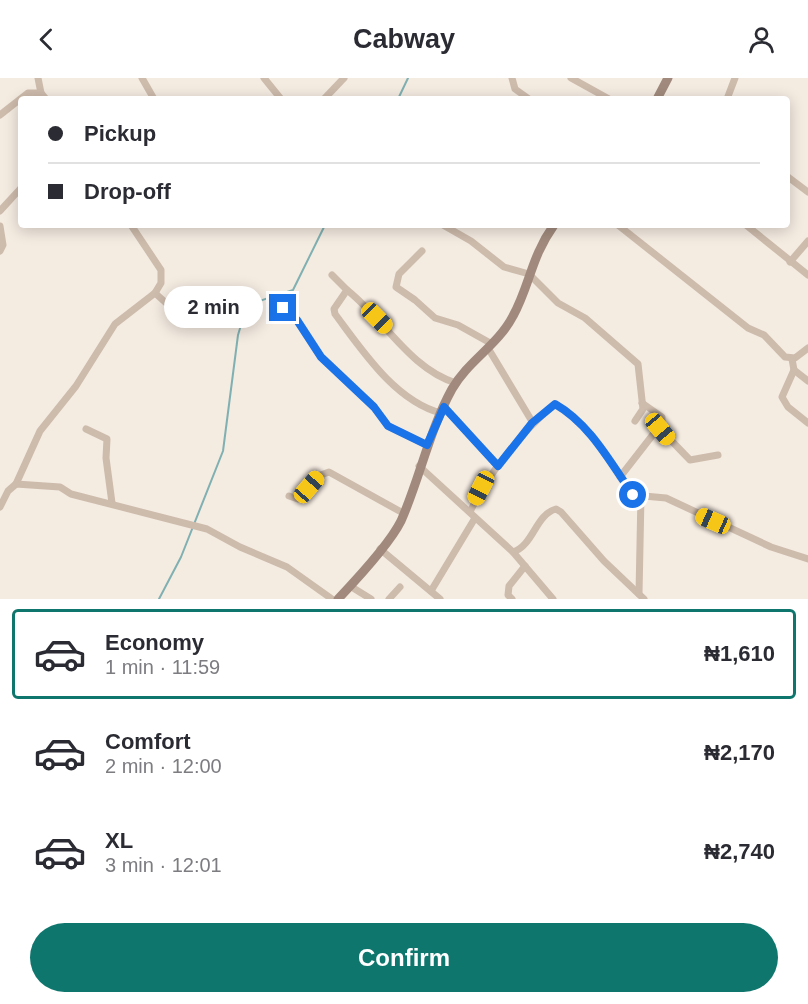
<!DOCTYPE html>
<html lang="en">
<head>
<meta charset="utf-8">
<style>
	:root { --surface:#fff; --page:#f2f2f3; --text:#2b2b33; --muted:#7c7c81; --line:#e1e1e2; --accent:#0f766e }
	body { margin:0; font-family:Arial,sans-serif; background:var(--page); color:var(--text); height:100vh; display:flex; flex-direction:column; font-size:22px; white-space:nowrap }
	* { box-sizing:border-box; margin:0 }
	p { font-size:20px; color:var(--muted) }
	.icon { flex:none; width:33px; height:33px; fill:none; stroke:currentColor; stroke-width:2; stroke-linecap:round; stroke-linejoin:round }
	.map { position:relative; height:521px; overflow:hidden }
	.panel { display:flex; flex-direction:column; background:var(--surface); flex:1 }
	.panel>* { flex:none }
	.guide { position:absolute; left:18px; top:18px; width:772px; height:132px; border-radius:6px; box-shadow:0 3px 15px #0003; display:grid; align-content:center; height:132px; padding:0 30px; background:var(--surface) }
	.end { position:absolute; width:27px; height:27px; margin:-14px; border:8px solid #1a73e8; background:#fff; box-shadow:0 0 0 3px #fff }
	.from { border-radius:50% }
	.bubble { position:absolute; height:42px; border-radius:21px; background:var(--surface); box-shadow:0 3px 15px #0003; font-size:20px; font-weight:700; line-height:42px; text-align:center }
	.car { position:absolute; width:18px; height:36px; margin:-18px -9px; border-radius:8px; box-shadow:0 0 4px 2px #0007; background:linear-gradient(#f5c518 24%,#345 0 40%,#f5c518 0 76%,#345 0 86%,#f5c518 0) }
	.guide b { display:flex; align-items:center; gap:21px; height:57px; font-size:22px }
	.guide b+b { border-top:2px solid var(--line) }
	.guide i { width:15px; height:15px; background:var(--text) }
	ul { padding:10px 0 0; list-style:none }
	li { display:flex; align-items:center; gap:18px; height:90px; margin:0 12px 9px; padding:0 18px; border:3px solid transparent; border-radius:6px }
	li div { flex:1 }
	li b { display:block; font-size:22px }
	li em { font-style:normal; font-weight:700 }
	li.current { border-color:var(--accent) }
	li>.icon { width:54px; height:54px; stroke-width:1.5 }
	.action { display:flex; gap:12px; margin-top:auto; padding:12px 30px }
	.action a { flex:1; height:69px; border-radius:36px; background:var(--accent); color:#fff; font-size:24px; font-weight:700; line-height:69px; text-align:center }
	header { display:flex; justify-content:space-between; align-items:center; height:78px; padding:0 30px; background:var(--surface); font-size:27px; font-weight:700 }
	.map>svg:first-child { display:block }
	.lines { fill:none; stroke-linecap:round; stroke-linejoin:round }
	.stream { stroke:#7fb0b2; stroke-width:2 }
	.street { stroke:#cdbbac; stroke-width:7 }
	.secondary { stroke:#a18a7d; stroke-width:9 }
	.route { stroke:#1a73e8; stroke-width:8 }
</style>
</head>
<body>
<header><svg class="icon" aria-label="back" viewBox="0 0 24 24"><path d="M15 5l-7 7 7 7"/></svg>Cabway<svg class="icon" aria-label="person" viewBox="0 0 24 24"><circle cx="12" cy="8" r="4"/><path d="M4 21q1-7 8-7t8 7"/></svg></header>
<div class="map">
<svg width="808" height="521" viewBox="0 0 808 521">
	<rect width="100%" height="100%" fill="#f4ebe1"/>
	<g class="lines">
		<g class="stream">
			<polyline points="398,21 408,0"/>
			<polyline points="159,521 181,479 223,373 238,257 247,227 293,212 325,147"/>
		</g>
		<g class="street">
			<polyline points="38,0 41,15"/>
			<polyline points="142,0 154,21"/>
			<polyline points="264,0 281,21"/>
			<polyline points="512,0 515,11 529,21"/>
			<polyline points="571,0 609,21"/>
			<polyline points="324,21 344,0"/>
			<polyline points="727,21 735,0"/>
			<polyline points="0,37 28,15 41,15 46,21"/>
			<polyline points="788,99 808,114"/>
			<polyline points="0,133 21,110"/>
			<polyline points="443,147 471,163 504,189 529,196 558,225 585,240 638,286 643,331 635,343"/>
			<polyline points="618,147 748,250 764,257 785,279 795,280 808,270"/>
			<polyline points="746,147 808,197"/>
			<polyline points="0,148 3,167 0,173"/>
			<polyline points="422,173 399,196 396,209 415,222 435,240 458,247 492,266"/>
			<polyline points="790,184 808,163"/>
			<path d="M332 197 347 212 334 231 335 236C362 272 395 323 441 335"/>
			<path d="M347 212C384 241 410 291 456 305"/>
			<polyline points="155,215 186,243"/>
			<polyline points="273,224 293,237 321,279 374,329 388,348 427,367"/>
			<polyline points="488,270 533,345"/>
			<polyline points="792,281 794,292 808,303"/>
			<polyline points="794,292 782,319 788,329 808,345"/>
			<polyline points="444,329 498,388"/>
			<polyline points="86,351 107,361 106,380 112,425"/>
			<polyline points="660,351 690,382 718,377"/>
			<polyline points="419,388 513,474 553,521"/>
			<polyline points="620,399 662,345 662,339 642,325"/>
			<polyline points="16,406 40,353 76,308 115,246 155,215 161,205 161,192 131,147"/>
			<polyline points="289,418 298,421 318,398 329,394 403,435"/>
			<polyline points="0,429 8,413 16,406 60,409 71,416 207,451 240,469 287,489 332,521"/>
			<path d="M470 434C487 397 523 352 555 326 590 346 610 384 633 417L666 420 771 469 808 481"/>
			<polyline points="380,471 440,521"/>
			<path d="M513 474C534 467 535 437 556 431L561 434 604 483 644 521"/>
			<polyline points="350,508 371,521"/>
			<polyline points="431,513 475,440"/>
			<polyline points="639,516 641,417"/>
			<polyline points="389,521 400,509"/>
			<polyline points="512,521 508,517 509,508 525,488"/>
		</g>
		<g class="secondary">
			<polyline points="657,21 668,0"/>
			<path d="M338 521C357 501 389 467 401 443 420 400 429 353 452 311 468 283 498 267 513 238 530 207 531 179 554 147"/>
		</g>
	</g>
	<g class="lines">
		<path class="route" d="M283 230 297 242 321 279 374 329 388 348 427 367 444 329 498 388 532 345 555 326C590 346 610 384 633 417"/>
	</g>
</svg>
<i class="end from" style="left:633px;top:417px"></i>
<i class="end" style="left:283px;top:230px"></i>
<div class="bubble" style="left:164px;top:208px;width:99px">2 min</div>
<i class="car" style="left:377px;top:240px;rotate:135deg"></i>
<i class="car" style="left:660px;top:351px;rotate:140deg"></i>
<i class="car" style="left:309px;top:409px;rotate:41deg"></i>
<i class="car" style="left:481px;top:410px;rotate:207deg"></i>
<i class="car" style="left:713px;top:443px;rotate:294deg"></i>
<div class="guide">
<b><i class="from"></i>Pickup</b>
<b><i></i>Drop-off</b>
</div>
</div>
<section class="panel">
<ul>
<li class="current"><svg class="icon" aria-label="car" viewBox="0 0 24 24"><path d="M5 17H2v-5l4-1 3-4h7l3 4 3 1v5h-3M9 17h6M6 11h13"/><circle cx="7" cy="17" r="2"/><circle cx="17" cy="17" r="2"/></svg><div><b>Economy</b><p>1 min · 11:59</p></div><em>₦1,610</em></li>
<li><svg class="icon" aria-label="car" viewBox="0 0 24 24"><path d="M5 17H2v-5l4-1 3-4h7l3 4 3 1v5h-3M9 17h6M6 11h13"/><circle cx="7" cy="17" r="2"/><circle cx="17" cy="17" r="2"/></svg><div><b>Comfort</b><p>2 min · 12:00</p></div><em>₦2,170</em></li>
<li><svg class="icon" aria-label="car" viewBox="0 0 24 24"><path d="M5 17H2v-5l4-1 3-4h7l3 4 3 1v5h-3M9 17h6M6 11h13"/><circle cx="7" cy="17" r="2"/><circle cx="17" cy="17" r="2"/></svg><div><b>XL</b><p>3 min · 12:01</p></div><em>₦2,740</em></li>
</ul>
<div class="action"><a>Confirm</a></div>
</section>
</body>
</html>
